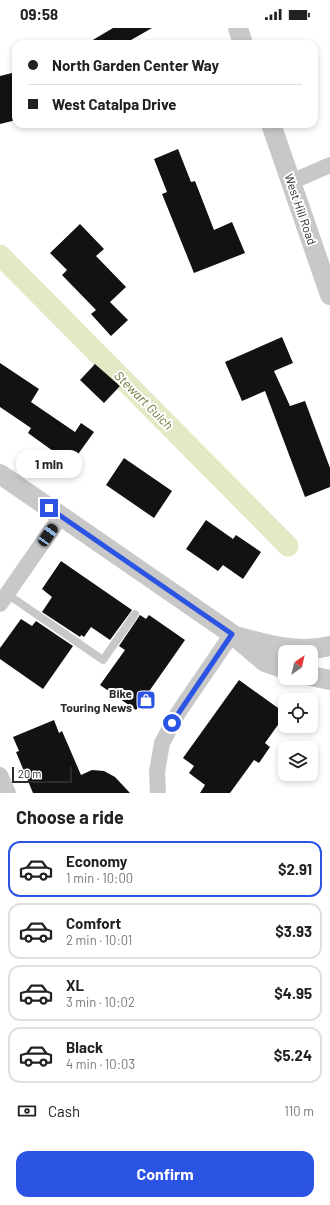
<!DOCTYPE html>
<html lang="en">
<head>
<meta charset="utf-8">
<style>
	:root { --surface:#fff; --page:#f6f6f6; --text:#222; --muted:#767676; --line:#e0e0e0; --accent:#2c54e4 }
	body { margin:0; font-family:Barlow,sans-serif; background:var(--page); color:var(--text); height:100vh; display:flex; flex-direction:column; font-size:15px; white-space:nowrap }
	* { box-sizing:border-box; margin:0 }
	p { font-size:13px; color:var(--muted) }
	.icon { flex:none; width:22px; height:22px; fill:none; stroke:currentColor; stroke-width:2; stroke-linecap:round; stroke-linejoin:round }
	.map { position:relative; height:765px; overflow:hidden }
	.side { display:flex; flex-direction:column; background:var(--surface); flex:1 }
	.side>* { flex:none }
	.banner { position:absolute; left:12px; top:12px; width:306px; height:88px; border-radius:12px; box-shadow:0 2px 6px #0003; display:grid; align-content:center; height:88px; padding:0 16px; background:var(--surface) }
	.needle { width:26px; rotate:34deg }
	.fabs { position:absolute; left:278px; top:617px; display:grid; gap:8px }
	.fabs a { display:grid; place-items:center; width:40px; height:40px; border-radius:8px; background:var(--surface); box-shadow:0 2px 6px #0003; font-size:20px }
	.scale { position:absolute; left:12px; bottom:10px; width:60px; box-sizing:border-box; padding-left:4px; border:2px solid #2b2b2b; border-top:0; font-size:11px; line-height:14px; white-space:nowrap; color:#2b2b2b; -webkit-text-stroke:3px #fff; paint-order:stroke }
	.end { position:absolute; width:18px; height:18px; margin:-9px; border:5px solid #2c54e4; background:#fff; box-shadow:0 0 0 2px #fff }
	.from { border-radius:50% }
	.bubble { position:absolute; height:28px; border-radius:12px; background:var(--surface); box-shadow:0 2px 6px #0003; font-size:13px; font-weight:700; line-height:28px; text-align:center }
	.car { position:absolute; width:12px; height:24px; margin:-12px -6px; border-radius:5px; box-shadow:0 0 3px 1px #0007; background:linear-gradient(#222 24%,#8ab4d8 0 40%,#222 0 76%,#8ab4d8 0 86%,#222 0) }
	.banner b { display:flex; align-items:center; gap:14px; height:38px; font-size:15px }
	.banner b+b { border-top:1px solid var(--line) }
	.banner i { width:10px; height:10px; background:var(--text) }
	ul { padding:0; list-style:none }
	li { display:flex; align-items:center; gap:12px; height:56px; margin:0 8px 6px; padding:0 8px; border:2px solid var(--line); border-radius:12px }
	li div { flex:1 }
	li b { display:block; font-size:15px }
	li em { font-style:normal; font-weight:700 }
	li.current { border-color:var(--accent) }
	li>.icon { width:36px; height:36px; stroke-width:1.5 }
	h2 { padding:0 16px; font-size:18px; line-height:48px }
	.pay { display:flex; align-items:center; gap:10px; height:44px; padding:0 16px; font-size:15px }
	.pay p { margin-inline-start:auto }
	.action { display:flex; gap:8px; margin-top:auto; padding:8px 16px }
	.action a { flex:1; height:46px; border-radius:12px; background:var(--accent); color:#fff; font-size:16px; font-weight:700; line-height:46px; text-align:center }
	.status { display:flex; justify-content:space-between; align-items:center; height:28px; padding:0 20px; background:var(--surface); direction:ltr }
	.status svg { height:11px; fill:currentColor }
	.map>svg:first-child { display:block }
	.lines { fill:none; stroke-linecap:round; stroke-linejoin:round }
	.canal { stroke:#e1eac4; stroke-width:21 }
	.building { fill:#121212 }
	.service { stroke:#c8c8c8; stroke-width:8 }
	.minor { stroke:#c8c8c8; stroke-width:16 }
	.tertiary { stroke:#c8c8c8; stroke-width:20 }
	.route { stroke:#2c54e4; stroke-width:5 }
	.labels { text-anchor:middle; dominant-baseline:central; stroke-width:4; stroke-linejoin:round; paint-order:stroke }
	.street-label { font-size:12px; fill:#2b2b2b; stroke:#fff }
	.poi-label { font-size:12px; font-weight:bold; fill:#2b2b2b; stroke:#fff; text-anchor:end }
	.water-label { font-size:13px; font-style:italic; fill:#697a35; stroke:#fff }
</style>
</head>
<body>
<div class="status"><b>09:58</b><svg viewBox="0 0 49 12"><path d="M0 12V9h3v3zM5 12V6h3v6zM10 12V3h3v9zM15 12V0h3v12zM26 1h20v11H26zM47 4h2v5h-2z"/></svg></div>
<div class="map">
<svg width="330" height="765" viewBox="0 0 330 765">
	<rect width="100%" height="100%" fill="#fff"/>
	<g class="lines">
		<polyline class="canal" points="0,227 288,518"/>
	</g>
	<g class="building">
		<polygon points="113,0 152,0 124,16 86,16"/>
		<polygon points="16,44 16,92 0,96 0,48"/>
		<polygon points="178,121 191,154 195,153 214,202 232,194 245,225 194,245 162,166 167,164 154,131"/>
		<polygon points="80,196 104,221 96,228 126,259 110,274 128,292 111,308 91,286 96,282 62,247 67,242 50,225"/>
		<polygon points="282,309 293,335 274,343 290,378 305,373 330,440 330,459 305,469 265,363 242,373 225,334"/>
		<polygon points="0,335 39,361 31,374 75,404 81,395 94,404 71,436 28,405 31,400 0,379"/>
		<polygon points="95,336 120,358 104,375 80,352"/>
		<polygon points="124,430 172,463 154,490 106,457"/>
		<polygon points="206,492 233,511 236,507 261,524 243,551 223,537 218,543 186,521"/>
		<polygon points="61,533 132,582 110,612 91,599 84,609 81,607 80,609 42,584 52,569 42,561"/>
		<polygon points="140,587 146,591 149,587 185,612 136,682 100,657 125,622 119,618"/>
		<polygon points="21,591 32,598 36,593 73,618 43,661 0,631 0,620"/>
		<polygon points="239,652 285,685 285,687 265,715 270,719 259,735 254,732 230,765 200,765 205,757 189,745 194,738 183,730"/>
		<polygon points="54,692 59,705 62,703 81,747 92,742 104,743 115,749 130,765 33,765 16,724 19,723 13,709"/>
	</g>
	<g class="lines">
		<polyline class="service" points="7,566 103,632 135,586"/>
		<g class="minor">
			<polyline points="291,154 330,137"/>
			<polyline points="0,576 61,488"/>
			<polyline points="0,747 8,765"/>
			<polyline points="158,765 157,744 162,715 178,685 232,606"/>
		</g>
		<g class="tertiary">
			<polyline points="238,0 243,16"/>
			<polyline points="271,96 330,267"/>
			<polyline points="0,446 232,606 265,634 285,641"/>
			<path d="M240 609C268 617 300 626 330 618"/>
			<polyline points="311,648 330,652"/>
		</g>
	</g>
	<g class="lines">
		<polyline class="route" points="49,480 232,606 178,686 172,695"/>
	</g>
	<defs>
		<symbol id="shop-square" viewBox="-11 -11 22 22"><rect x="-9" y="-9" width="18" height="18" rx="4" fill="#2c54e4" stroke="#fff"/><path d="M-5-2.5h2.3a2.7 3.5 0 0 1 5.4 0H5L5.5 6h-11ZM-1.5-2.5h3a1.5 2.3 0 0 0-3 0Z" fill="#fff"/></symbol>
	</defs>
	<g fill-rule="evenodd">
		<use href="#shop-square" x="135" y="661" width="22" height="22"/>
	</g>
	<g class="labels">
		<g class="street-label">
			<text transform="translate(301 181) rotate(71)">West Hill Road</text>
		</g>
		<g class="poi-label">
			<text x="132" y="665">Bike<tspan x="132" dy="14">Touring News</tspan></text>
		</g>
		<g class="water-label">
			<text transform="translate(144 372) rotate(45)">Stewart Gulch</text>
		</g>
	</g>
</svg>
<div class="fabs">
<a><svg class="needle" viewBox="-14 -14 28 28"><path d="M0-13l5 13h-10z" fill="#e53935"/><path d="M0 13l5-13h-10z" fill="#767676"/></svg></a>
<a><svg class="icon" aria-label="locate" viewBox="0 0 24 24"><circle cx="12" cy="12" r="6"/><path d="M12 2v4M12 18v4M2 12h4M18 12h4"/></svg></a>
<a><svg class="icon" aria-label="layers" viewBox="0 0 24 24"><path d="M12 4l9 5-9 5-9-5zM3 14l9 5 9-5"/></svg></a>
</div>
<div class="scale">20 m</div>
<i class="end from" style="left:172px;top:695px"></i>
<i class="end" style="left:49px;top:480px"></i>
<div class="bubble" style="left:16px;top:422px;width:66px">1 min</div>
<i class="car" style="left:48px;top:507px;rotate:35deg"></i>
<div class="banner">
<b><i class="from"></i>North Garden Center Way</b>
<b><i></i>West Catalpa Drive</b>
</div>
</div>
<section class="side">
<h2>Choose a ride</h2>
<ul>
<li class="current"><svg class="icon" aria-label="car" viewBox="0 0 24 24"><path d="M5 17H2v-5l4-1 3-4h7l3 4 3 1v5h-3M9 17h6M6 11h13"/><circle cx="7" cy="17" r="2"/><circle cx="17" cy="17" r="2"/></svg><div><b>Economy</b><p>1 min · 10:00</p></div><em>$2.91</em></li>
<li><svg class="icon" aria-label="car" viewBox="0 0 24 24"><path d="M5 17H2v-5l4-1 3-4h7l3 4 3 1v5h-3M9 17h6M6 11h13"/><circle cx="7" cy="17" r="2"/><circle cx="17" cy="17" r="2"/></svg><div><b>Comfort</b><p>2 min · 10:01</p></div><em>$3.93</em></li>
<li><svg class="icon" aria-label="car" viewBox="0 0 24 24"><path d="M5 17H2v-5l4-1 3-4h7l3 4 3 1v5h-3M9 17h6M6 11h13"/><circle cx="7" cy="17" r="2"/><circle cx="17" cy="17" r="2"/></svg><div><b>XL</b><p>3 min · 10:02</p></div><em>$4.95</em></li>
<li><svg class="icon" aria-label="car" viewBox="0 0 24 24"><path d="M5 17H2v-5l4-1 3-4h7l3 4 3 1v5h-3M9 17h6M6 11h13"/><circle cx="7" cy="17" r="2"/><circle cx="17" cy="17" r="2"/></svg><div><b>Black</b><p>4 min · 10:03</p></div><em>$5.24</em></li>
</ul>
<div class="pay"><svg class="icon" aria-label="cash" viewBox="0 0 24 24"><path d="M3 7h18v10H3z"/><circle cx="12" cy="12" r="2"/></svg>Cash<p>110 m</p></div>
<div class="action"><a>Confirm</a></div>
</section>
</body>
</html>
